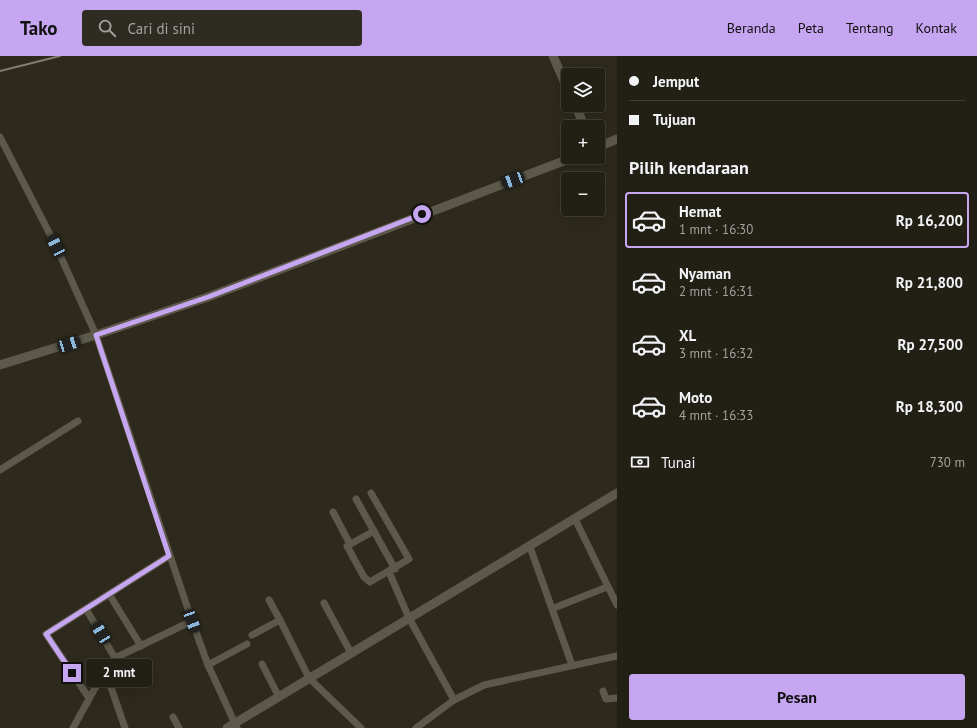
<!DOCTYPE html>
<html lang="id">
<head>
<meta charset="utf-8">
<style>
	:root { --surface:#221f15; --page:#2e2c22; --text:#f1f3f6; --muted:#a2a2a0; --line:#3f3d34; --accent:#c6a6f0 }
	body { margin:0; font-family:"PT Sans",sans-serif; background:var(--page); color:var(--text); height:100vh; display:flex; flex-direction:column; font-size:15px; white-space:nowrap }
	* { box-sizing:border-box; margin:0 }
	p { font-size:13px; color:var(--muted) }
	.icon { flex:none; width:22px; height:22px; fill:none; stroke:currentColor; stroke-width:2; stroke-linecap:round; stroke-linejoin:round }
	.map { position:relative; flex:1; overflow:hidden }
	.panel { display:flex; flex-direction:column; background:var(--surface); width:360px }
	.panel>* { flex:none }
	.banner { display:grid; align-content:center; height:88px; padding:0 12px; background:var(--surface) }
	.controls { position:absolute; left:561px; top:12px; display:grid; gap:8px }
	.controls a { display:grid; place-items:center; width:44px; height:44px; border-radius:4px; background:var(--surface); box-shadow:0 4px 16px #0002,0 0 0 1px var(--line); font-size:20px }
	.end { position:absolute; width:18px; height:18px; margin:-9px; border:5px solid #c6a6f0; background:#111; box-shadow:0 0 0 2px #111 }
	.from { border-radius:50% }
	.bubble { position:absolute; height:28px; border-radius:4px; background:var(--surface); box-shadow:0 4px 16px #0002,0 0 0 1px var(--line); font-size:13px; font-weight:700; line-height:28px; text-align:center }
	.car { position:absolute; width:12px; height:24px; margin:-12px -6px; border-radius:5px; box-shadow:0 0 3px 1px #0007; background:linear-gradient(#222 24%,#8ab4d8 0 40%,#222 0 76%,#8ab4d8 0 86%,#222 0) }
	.banner b { display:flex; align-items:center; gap:14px; height:38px; font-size:15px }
	.banner b+b { border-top:1px solid var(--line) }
	.banner i { width:10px; height:10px; background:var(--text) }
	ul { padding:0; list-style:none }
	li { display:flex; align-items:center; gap:12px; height:56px; margin:0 8px 6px; padding:0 4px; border:2px solid transparent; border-radius:4px }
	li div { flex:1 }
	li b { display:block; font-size:15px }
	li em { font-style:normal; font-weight:700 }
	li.current { border-color:var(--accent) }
	li>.icon { width:36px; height:36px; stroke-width:1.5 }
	h2 { padding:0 12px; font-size:18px; line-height:48px }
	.pay { display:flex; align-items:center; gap:10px; height:44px; padding:0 12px; font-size:15px }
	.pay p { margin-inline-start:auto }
	.action { display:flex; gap:8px; margin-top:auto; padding:8px 12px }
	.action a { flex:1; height:46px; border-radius:4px; background:var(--accent); color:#111; font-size:16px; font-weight:700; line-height:46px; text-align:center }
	header { display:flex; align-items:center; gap:24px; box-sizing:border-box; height:56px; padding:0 20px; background:var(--accent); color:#111 }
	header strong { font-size:19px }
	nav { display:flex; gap:22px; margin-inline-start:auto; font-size:14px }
	.search { width:280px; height:36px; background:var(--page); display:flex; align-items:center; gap:10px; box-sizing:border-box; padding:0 14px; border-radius:4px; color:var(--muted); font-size:15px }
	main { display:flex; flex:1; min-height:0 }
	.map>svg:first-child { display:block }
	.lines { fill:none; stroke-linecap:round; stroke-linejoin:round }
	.street { stroke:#5d594a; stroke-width:7 }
	.secondary { stroke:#5d594a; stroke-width:9 }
	.rail { stroke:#817d73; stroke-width:2 }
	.route { stroke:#c6a6f0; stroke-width:5 }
</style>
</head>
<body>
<header>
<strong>Tako</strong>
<div class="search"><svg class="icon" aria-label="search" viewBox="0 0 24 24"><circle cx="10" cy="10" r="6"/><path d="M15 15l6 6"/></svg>Cari di sini</div>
<nav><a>Beranda</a><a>Peta</a><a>Tentang</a><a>Kontak</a></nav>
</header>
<main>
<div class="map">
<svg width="617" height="672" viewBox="0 0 617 672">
	<rect width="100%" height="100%" fill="#2d291c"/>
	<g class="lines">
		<g class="street">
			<polyline points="0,81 56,190 96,279 192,565 208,609 237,672"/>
			<polyline points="0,414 78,365"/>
			<polyline points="371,437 409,503 370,526 364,521 347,490 374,475"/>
			<polyline points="356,443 395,513"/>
			<polyline points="333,456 350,488"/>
			<polyline points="575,463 617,549"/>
			<polyline points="530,491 572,609"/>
			<polyline points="389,516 409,562 454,644"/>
			<polyline points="109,538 141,590"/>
			<polyline points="269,544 280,564"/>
			<polyline points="324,547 351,597"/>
			<polyline points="554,552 607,531"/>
			<polyline points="252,579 280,564 309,622 361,672"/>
			<polyline points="115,602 192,565"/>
			<polyline points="262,608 279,641"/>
			<polyline points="208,609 247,588"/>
			<polyline points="105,614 125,672"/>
			<polyline points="603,635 606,643 617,642"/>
			<polyline points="89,642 46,578 169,500"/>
			<polyline points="173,661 179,672"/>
			<polyline points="73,672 105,614 115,602 86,553"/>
			<polyline points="416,672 454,644 484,629 617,600"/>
		</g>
		<g class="secondary">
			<polyline points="553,0 568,34"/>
			<polyline points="575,49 585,71"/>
			<polyline points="598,91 617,83"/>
			<polyline points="0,309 96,279 208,241 574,101"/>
			<polyline points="227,672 617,437"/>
		</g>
		<polyline class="rail" points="0,15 60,0"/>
	</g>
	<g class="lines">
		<polyline class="route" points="72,617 46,578 169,500 96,279 208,241 422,158"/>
	</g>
</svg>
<div class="controls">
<a><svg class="icon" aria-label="layers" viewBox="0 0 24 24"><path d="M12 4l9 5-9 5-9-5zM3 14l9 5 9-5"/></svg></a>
<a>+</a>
<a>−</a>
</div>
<i class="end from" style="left:422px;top:158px"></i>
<i class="end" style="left:72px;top:617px"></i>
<div class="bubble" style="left:86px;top:603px;width:66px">2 mnt</div>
<i class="car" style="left:513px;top:124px;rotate:250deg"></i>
<i class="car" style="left:56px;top:190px;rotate:333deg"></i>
<i class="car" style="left:69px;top:288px;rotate:73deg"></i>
<i class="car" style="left:192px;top:565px;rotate:159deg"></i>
<i class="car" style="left:101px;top:577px;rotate:329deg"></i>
</div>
<section class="panel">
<div class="banner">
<b><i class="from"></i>Jemput</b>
<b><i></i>Tujuan</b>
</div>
<h2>Pilih kendaraan</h2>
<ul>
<li class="current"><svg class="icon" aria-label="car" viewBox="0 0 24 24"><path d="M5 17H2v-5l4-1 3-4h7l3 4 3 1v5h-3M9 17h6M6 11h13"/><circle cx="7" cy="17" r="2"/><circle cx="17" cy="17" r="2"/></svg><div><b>Hemat</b><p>1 mnt · 16:30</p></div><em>Rp 16,200</em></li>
<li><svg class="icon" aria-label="car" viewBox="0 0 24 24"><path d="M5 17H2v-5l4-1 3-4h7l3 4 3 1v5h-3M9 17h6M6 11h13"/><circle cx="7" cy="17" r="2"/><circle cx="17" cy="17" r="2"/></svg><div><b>Nyaman</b><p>2 mnt · 16:31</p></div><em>Rp 21,800</em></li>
<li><svg class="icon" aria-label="car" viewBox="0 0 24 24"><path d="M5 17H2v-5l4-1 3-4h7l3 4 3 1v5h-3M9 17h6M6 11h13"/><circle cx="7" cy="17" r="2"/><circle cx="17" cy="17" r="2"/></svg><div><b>XL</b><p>3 mnt · 16:32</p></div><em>Rp 27,500</em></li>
<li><svg class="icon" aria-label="car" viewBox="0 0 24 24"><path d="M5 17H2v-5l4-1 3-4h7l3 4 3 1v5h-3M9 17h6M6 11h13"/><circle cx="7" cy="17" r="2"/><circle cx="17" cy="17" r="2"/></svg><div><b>Moto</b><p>4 mnt · 16:33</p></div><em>Rp 18,300</em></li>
</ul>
<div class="pay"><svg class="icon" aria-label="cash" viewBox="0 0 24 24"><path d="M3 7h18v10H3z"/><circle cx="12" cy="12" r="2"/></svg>Tunai<p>730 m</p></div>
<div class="action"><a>Pesan</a></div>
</section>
</main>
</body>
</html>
